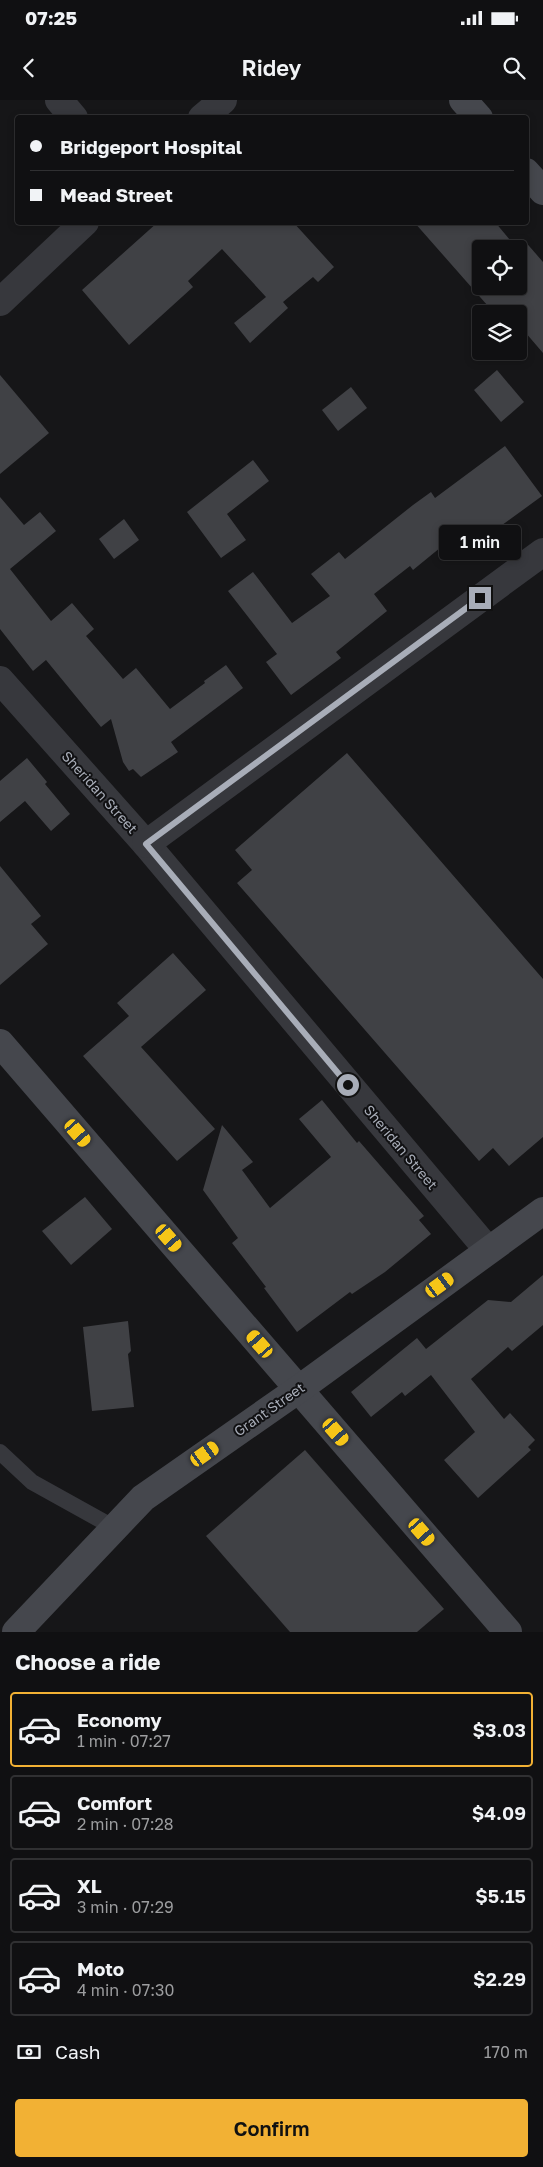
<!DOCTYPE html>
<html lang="en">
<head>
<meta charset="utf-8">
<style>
	:root { --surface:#101012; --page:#1e1e20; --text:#f1f3f6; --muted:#9c9d9f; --line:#303032; --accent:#f2b134 }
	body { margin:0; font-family:"Golos Text",sans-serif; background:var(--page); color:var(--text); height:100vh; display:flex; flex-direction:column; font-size:19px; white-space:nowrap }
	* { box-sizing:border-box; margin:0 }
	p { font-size:16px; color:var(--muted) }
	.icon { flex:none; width:28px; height:28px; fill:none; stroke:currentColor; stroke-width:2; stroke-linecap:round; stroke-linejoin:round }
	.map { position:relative; height:1532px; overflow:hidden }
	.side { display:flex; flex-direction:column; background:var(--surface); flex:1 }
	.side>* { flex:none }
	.guide { position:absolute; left:15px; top:15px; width:514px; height:110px; border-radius:5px; box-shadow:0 2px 8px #0003,0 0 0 1px var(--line); display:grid; align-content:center; height:110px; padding:0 15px; background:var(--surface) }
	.buttons { position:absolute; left:472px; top:140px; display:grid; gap:10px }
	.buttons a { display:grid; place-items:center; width:55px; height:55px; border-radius:5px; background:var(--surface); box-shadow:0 2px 8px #0003,0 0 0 1px var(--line); font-size:25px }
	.end { position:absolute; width:22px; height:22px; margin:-11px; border:6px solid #a8adb8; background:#111; box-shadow:0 0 0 2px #111 }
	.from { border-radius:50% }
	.bubble { position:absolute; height:35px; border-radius:5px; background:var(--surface); box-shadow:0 2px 8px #0003,0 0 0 1px var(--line); font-size:16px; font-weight:600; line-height:35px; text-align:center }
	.car { position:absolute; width:15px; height:30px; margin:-15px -8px; border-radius:6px; box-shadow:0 0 4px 1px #0007; background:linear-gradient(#f5c518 24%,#345 0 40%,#f5c518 0 76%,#345 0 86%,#f5c518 0) }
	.guide b { display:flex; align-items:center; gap:18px; height:48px; font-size:19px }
	.guide b+b { border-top:1px solid var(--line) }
	.guide i { width:12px; height:12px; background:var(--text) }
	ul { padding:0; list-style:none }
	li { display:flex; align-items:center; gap:15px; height:75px; margin:0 10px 8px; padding:0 5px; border:2px solid var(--line); border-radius:5px }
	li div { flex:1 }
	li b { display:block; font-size:19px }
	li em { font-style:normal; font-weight:600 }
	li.on { border-color:var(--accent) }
	li>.icon { width:45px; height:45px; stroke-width:1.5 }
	h2 { padding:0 15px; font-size:22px; line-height:60px }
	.pay { display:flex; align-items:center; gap:12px; height:55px; padding:0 15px; font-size:19px }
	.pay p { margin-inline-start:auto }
	.cta { display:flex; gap:10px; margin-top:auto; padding:10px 15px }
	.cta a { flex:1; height:58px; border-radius:5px; background:var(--accent); color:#111; font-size:20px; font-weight:600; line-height:58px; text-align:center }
	.status { display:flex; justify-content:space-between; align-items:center; height:35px; padding:0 25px; background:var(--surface); direction:ltr }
	.status svg { height:14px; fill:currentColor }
	header { display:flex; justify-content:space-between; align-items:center; height:65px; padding:0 15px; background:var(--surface); font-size:22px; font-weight:600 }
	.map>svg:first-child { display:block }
	.building { fill:#404145; fill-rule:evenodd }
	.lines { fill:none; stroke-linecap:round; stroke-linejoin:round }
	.service { stroke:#37383d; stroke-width:16 }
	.minor { stroke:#37383d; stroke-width:28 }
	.secondary { stroke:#45474d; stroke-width:28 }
	.route { stroke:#a8adb8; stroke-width:6 }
	.labels { text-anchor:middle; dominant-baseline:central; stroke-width:4; stroke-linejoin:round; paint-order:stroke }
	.street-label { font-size:14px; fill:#a8adb8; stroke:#111113 }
</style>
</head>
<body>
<div class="status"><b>07:25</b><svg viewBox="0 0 49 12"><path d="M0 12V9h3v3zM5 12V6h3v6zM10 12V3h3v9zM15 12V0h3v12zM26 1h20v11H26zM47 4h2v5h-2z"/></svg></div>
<header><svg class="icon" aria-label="back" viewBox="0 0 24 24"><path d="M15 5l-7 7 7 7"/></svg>Ridey<svg class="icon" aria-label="search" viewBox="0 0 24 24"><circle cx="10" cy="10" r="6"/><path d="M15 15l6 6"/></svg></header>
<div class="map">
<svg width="543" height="1532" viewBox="0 0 543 1532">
	<rect width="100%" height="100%" fill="#161618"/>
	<g class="building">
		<polygon points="158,122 293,122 334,167 318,182 313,177 283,202 288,208 250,243 234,223 266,197 222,149 188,181 193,187 129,245 82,190"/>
		<path d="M414 122H495L515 146 523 139 543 162V253L519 225V214H509L503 206 495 214ZM481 149H519V186H481Z"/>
		<polygon points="497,270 524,302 501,322 474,290"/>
		<polygon points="0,275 49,333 0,374"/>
		<polygon points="351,287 367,308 338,331 322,310"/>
		<polygon points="505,346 542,396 457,458 446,443 413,470 410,466 374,494 387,511 336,552 341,558 291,595 266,562 277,554 228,491 253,472 292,523 330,496 311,474 339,452 345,459 413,405 431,392 435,398"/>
		<polygon points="253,360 269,381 227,414 246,440 221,458 187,412"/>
		<polygon points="0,397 24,425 40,412 56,431 10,469 51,521 72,503 94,529 86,536 123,579 136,568 170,609 205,583 204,581 226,565 243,588 171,642 178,652 141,677 133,669 129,671 123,662 111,619 101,627 46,560 33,571 0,529"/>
		<polygon points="124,419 139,440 114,459 99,439"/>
		<polygon points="347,653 543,879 543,1037 509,1066 493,1048 479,1061 237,783 252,770 235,750"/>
		<polygon points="27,658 47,682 45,684 70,714 51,731 25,701 0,722 0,681"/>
		<polygon points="0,766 41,816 31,824 48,844 0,885"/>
		<polygon points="173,853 206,890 141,947 215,1029 177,1061 83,956 129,916 117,903"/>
		<polygon points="322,1000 357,1043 359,1041 424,1116 419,1120 431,1134 385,1172 352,1194 350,1192 297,1232 264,1188 266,1187 232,1143 238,1138 203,1090 222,1025 253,1062 242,1070 270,1108 331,1057 299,1019"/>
		<polygon points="85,1097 112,1129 71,1165 42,1131"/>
		<polygon points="543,1175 543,1225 512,1251 508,1247 471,1279 504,1319 510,1313 535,1340 528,1347 531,1350 478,1398 444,1360 475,1332 431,1275 405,1296 402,1292 371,1317 351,1292 417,1238 426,1249 488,1200 511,1202"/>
		<polygon points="128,1221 131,1251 128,1254 134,1307 92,1311 83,1227"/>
		<polygon points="305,1350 444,1509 417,1532 290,1532 206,1436"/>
	</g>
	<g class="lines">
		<polyline class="service" points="0,1352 32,1382 113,1427"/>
		<g class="minor">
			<polyline points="59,0 74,18"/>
			<polyline points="202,18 223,0"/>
			<polyline points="0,202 85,122"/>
			<polyline points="0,580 146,744 488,1150"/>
			<polyline points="146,744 543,452"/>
		</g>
		<g class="secondary">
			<polyline points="463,0 479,18"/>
			<polyline points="526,72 543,91"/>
			<polyline points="0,943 508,1532"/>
			<polyline points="16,1532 143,1398 299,1289 543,1111"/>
		</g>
	</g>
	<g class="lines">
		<polyline class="route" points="348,985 146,744 480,498"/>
	</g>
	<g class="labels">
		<g class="street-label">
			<text transform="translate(100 692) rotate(48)">Sheridan Street</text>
			<text transform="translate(401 1047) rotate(50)">Sheridan Street</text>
			<text transform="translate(269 1309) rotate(-35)">Grant Street</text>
		</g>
	</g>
</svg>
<div class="buttons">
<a><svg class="icon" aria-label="locate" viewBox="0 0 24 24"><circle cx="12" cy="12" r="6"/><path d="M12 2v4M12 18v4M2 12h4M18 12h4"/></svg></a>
<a><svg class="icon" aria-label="layers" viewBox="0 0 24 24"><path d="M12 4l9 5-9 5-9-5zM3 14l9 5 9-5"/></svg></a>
</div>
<i class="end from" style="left:348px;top:985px"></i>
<i class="end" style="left:480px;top:498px"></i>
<div class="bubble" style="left:439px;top:425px;width:82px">1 min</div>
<i class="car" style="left:78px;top:1033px;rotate:139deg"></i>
<i class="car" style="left:169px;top:1138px;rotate:139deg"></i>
<i class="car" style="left:440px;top:1185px;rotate:54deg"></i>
<i class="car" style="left:260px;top:1244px;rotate:319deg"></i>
<i class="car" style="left:336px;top:1332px;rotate:139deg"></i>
<i class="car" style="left:205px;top:1354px;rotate:55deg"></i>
<i class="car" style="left:422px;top:1432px;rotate:139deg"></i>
<div class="guide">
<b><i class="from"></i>Bridgeport Hospital</b>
<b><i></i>Mead Street</b>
</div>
</div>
<section class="side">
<h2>Choose a ride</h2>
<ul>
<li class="on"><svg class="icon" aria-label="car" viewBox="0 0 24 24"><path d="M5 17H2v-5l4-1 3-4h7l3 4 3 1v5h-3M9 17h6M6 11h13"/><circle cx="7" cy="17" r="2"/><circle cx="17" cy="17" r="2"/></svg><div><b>Economy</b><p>1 min · 07:27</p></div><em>$3.03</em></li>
<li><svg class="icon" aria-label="car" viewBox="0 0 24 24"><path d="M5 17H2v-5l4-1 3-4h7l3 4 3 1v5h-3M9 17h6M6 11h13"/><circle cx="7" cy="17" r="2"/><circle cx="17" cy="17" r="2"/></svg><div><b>Comfort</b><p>2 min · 07:28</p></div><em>$4.09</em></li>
<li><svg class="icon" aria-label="car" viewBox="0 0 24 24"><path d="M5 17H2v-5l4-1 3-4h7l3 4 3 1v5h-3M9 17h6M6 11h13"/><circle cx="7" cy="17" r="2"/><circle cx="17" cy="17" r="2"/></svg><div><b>XL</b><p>3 min · 07:29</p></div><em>$5.15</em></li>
<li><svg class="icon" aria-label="car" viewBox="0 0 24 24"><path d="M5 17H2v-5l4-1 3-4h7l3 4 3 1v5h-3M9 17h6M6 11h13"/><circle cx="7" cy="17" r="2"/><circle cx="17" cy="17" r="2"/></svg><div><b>Moto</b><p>4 min · 07:30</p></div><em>$2.29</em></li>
</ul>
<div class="pay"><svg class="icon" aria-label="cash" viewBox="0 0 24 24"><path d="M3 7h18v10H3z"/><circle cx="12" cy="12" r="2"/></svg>Cash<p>170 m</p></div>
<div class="cta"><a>Confirm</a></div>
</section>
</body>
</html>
